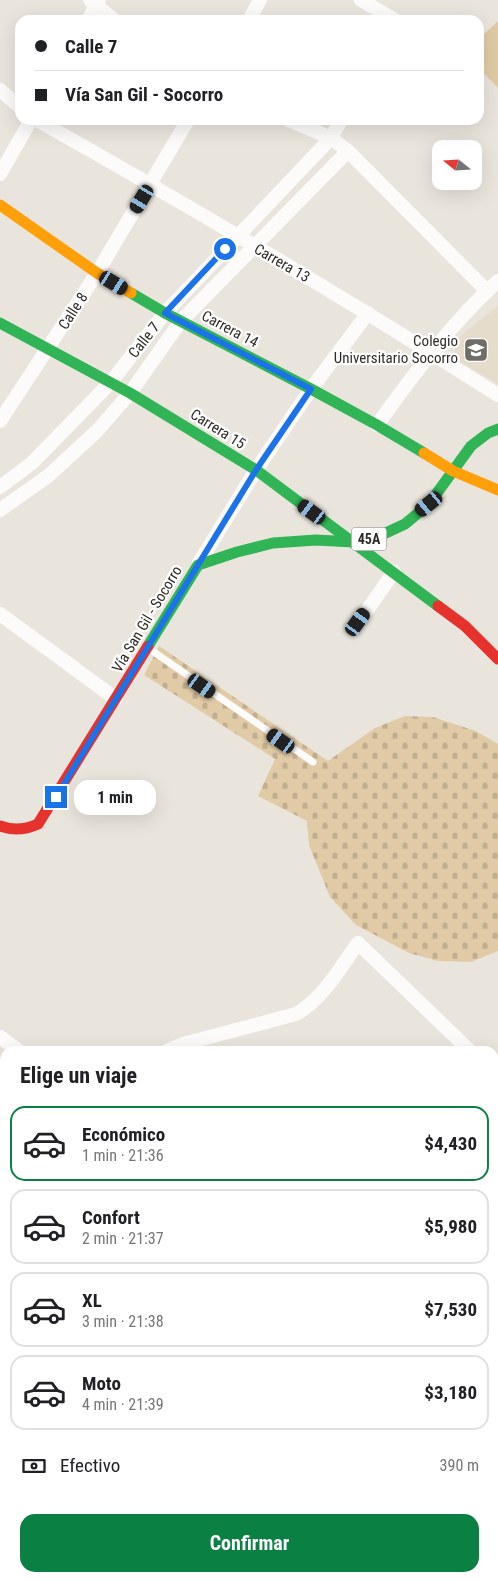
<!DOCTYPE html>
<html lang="es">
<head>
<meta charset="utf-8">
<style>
	:root { --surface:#fff; --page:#f6f6f6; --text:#202124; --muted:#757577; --line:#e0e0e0; --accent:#0b8043 }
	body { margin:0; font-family:"Roboto Condensed",sans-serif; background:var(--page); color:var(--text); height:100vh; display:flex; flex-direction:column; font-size:19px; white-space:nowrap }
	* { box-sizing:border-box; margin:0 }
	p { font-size:16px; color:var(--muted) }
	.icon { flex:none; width:28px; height:28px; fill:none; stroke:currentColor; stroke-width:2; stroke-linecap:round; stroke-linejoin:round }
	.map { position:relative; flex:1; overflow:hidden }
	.details { position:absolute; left:0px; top:1046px; width:499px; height:536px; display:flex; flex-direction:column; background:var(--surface); border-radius:15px 15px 0 0; box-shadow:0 5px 20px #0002 }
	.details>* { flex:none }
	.banner { position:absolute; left:15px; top:15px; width:469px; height:110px; border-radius:15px; box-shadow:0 5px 20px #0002; display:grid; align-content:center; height:110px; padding:0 20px; background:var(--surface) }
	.needle { width:32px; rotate:288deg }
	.fabs { position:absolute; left:432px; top:140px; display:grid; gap:10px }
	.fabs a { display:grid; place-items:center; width:50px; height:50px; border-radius:10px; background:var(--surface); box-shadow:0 5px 20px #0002; font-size:25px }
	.end { position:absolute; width:22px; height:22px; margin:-11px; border:6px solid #1a73e8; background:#fff; box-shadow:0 0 0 2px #fff }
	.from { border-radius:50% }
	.bubble { position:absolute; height:35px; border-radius:15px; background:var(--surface); box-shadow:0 5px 20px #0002; font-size:16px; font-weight:700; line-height:35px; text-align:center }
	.car { position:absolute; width:15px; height:30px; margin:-15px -8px; border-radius:6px; box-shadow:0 0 4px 1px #0007; background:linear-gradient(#222 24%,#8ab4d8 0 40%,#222 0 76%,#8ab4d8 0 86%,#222 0) }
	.banner b { display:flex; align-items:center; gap:18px; height:48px; font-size:19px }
	.banner b+b { border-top:1px solid var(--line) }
	.banner i { width:12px; height:12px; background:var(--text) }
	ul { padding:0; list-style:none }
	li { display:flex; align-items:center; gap:15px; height:75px; margin:0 10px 8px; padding:0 10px; border:2px solid var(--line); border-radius:15px }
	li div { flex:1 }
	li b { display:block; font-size:19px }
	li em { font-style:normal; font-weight:700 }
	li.active { border-color:var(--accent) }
	li>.icon { width:45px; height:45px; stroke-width:1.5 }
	h2 { padding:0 20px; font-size:22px; line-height:60px }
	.pay { display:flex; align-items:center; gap:12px; height:55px; padding:0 20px; font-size:19px }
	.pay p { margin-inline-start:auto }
	.action { display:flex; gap:10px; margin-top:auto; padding:10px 20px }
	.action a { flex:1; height:58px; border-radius:15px; background:var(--accent); color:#fff; font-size:20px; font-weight:700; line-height:58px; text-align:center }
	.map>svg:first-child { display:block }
	.built { fill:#e5dccc }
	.cemetery { fill:url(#cemetery-stones) }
	.pitch { fill:#e1cba6 }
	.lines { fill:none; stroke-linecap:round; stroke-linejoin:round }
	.lane { stroke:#fcfbfa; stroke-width:7 }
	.street { stroke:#fcfbfa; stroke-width:14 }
	.fast { stroke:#30b455; stroke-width:11 }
	.slow { stroke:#ff9f0a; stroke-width:11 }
	.jam { stroke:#e5322d; stroke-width:11 }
	.route { stroke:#1a73e8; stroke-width:6 }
	.labels { text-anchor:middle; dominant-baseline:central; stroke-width:4.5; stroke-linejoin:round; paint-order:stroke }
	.shield { fill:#fff; stroke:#6d6b67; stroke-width:1 }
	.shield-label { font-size:14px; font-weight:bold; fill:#2f2b26 }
	.street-label { font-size:15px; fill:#2f2b26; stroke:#fff }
	.poi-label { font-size:15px; fill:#2f2b26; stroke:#fff; text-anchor:end }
</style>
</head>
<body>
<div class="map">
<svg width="498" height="1582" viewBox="0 0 498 1582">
	<defs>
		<pattern id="cemetery-stones" width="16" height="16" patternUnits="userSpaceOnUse" patternTransform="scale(1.25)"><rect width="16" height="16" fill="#e1cba6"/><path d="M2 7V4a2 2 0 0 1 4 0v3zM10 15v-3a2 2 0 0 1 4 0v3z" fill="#c1ae8f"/></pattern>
	</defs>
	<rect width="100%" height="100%" fill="#eae5dc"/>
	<polygon class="built" points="498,306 498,384 455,359 454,341"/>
	<polygon class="cemetery" points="159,646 328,761 375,728 405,716 433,717 476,731 498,744 498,951 471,962 438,961 409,953 356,925 330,897 309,845 307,821 258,796 275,759 144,675"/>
	<polygon class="pitch" points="498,21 498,88 479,68 479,39"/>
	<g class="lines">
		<polyline class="lane" points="151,650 313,762"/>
		<g class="street">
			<polyline points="90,0 114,20"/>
			<polyline points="361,0 395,20"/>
			<polyline points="88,20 99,0"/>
			<polyline points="249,20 260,0"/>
			<polyline points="0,90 20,107"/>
			<path d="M37 120C193 208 347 299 498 395"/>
			<polyline points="289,120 331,138 348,151 487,291"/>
			<polyline points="0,174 31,120"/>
			<polyline points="0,421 97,273 188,120"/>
			<path d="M377 425C414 374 451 323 498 281"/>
			<polyline points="0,487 32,463 111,382 165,313 331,138 341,120"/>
			<polyline points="0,510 48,476 97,431 130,393 181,321 348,151"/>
			<polyline points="199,563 256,470 311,389 368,313"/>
			<polyline points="0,614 116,699"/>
			<polyline points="358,623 394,572"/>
			<polyline points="0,1037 19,1051"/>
			<path d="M167 1051 183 1044 296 1014C323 999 340 968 358 943L470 1051"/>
			<polyline points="494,1086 498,1097"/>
			<polyline points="0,1220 5,1213"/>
			<polyline points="0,1313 5,1316"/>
			<polyline points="0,1527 5,1538"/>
			<polyline points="27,1578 30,1582"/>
			<polyline points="307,1578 308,1582"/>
			<polyline points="401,1578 404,1582"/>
			<polyline points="59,1582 59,1578"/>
		</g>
		<g class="fast">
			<polyline points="131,293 165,313 311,389 377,425 424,453"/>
			<polyline points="0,323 130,393 256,470 438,606"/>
			<polyline points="148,646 198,565 237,552 273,543 316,540 354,542 375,538 405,524 429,504 471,446 488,433 498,429"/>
		</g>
		<g class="slow">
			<polyline points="0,205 97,273 131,293"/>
			<polyline points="424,453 453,471 498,490"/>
		</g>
		<g class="jam">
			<polyline points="438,606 465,626 498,659"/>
			<path d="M0 826C13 831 25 830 38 824L148 646"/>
		</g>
	</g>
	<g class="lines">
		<polyline class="route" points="56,797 256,470 311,389 165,313 225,249"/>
	</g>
	<defs>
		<symbol id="school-square" viewBox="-11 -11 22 22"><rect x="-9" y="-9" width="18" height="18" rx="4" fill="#706c66" stroke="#fff"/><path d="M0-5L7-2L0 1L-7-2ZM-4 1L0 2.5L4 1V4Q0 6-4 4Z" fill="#fff"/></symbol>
	</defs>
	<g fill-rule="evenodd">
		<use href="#school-square" x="462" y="336" width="28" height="28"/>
	</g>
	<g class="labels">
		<rect class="shield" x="351.5" y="527.5" width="35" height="23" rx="4"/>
		<g class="shield-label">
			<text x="369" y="539">45A</text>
		</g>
		<g class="street-label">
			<text transform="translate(282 263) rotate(30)">Carrera 13</text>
			<text transform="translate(73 311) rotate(-57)">Calle 8</text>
			<text transform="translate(230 329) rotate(28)">Carrera 14</text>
			<text transform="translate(144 340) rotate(-52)">Calle 7</text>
			<text transform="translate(218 429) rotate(32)">Carrera 15</text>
			<text transform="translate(147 619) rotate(-59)">Vía San Gil - Socorro</text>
		</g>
		<g class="poi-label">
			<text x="458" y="341">Colegio<tspan x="458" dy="17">Universitario Socorro</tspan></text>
		</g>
	</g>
</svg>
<div class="fabs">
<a><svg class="needle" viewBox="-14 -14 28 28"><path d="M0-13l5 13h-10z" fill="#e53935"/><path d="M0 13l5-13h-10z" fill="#757577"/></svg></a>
</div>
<i class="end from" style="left:225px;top:249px"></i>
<i class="end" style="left:56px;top:797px"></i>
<div class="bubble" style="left:74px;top:780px;width:82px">1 min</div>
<i class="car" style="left:142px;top:199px;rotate:211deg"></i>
<i class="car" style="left:114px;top:283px;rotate:121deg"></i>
<i class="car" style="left:429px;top:504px;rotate:231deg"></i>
<i class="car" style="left:312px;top:512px;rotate:306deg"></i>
<i class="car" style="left:358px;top:622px;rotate:36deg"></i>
<i class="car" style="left:202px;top:686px;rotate:125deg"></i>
<i class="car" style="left:281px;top:741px;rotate:305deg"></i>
<div class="banner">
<b><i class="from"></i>Calle 7</b>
<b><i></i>Vía San Gil - Socorro</b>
</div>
<section class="details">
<h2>Elige un viaje</h2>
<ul>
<li class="active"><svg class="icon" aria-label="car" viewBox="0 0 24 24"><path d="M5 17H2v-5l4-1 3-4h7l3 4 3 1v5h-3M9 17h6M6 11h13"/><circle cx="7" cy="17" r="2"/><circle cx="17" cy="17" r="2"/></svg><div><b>Económico</b><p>1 min · 21:36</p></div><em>$4,430</em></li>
<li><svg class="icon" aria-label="car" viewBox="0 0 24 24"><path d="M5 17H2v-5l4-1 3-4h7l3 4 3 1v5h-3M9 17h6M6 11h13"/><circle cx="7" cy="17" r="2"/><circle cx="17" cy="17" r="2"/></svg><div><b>Confort</b><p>2 min · 21:37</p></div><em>$5,980</em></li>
<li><svg class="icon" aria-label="car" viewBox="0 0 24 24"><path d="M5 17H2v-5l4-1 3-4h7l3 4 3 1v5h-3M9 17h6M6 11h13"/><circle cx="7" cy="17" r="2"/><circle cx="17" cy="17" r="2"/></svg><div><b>XL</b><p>3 min · 21:38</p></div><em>$7,530</em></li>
<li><svg class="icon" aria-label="car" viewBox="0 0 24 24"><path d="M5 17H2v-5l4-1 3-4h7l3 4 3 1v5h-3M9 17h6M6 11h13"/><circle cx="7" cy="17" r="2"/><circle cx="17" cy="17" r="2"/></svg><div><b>Moto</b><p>4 min · 21:39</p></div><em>$3,180</em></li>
</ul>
<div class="pay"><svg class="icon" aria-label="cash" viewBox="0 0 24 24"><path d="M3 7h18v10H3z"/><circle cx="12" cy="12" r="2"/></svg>Efectivo<p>390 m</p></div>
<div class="action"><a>Confirmar</a></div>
</section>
</div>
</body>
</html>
